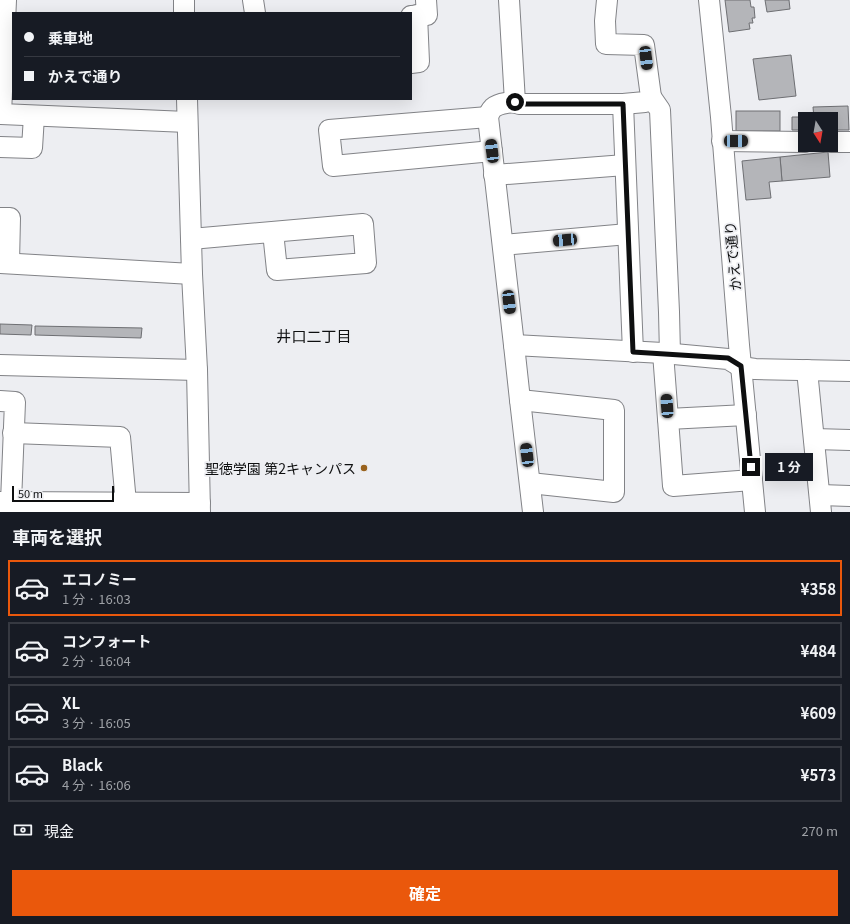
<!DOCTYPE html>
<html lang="ja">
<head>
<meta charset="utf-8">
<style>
	:root { --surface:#171b24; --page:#242831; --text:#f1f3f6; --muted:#9ea1a6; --line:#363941; --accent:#ea580c }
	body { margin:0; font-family:Georgia,"Noto Sans JP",serif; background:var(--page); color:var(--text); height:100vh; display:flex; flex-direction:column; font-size:15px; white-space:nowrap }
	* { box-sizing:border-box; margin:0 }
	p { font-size:13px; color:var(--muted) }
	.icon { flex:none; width:22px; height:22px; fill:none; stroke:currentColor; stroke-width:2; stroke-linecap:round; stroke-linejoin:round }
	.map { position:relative; height:512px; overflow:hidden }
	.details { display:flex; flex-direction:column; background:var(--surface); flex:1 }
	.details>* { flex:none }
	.hud { position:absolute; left:12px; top:12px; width:400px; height:88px; border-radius:0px; box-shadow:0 4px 16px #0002; display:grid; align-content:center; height:88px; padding:0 12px; background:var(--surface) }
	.needle { width:26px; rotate:169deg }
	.buttons { position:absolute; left:798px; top:112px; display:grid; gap:8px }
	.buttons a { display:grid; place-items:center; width:40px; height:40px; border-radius:0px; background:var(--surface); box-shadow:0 4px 16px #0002; font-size:20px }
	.scale { position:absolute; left:12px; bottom:10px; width:102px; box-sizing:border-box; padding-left:4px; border:2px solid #0e0f10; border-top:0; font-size:11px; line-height:14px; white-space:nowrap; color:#0e0f10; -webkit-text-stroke:3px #edeef2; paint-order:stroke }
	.end { position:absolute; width:18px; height:18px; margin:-9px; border:5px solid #0e0f10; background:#fff; box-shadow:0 0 0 2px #fff }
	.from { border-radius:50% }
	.bubble { position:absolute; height:28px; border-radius:0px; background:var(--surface); box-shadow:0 4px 16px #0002; font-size:13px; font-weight:700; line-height:28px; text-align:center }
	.car { position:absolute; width:12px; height:24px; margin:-12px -6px; border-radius:5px; box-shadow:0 0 3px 1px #0007; background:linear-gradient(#222 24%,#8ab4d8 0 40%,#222 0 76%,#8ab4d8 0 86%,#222 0) }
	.hud b { display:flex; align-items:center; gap:14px; height:38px; font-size:15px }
	.hud b+b { border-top:1px solid var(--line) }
	.hud i { width:10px; height:10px; background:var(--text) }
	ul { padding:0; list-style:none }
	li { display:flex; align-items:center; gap:12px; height:56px; margin:0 8px 6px; padding:0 4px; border:2px solid var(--line); border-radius:0px }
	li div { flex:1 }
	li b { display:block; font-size:15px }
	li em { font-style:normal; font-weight:700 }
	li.current { border-color:var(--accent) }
	li>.icon { width:36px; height:36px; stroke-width:1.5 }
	h2 { padding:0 12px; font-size:18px; line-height:48px }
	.pay { display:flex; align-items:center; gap:10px; height:44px; padding:0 12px; font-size:15px }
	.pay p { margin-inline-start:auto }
	.button { display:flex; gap:8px; margin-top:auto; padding:8px 12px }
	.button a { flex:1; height:46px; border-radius:0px; background:var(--accent); color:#fff; font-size:16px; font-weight:700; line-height:46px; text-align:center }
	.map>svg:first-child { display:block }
	.building { fill:#b4b5b9; stroke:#6e6f73 }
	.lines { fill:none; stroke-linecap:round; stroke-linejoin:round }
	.minor-casing { stroke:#828387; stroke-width:22 }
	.minor { stroke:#fff; stroke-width:20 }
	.route { stroke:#0e0f10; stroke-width:5 }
	.poi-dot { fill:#99621d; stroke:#edeef2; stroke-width:1.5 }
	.labels { text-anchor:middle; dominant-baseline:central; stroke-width:3.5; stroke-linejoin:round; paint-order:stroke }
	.street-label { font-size:14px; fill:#0e0f10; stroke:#edeef2 }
	.poi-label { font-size:14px; fill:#0e0f10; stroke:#edeef2; text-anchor:end }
	.neighbourhood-label { font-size:15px; fill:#0e0f10; stroke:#edeef2 }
</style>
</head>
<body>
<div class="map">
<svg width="850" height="512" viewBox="0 0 850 512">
	<rect width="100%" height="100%" fill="#edeef2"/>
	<g class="building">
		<polygon points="725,0 750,0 751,7 754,7 755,18 752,18 753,23 749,23 750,29 729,32"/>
		<polygon points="765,0 789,0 790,9 767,12"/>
		<polygon points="791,55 796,96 759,100 753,59"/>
		<polygon points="848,106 849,130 831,130 831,119 814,119 813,107"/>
		<rect x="736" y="111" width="44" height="20"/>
		<polygon points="792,117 807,117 807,119 805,119 805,130 792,130"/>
		<polygon points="828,152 830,177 782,181 780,157"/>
		<polygon points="780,157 782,181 769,182 771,198 746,200 742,161"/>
		<polygon points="0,324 32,325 31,335 0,334"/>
		<polygon points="35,326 142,328 141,338 35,335"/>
	</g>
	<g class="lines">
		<defs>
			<g id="minor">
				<polyline points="6,0 1,114 187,122"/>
				<polyline points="184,0 184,13"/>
				<polyline points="253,0 255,13"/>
				<polyline points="509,0 515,102"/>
				<polyline points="607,0 605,21 606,44 644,45 651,97"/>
				<polyline points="709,0 721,117 739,345 755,512"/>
				<polyline points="411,16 427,15 426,0"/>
				<polyline points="411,63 419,62 417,15"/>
				<polyline points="187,99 192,274 197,370 200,512"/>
				<polyline points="623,104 633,352"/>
				<polyline points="488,117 329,130 333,166 492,151"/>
				<polyline points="722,141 805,142"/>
				<polyline points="831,142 850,142"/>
				<polyline points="0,147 32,148 34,116"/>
				<polyline points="494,175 625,165"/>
				<polyline points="0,218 10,218 9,263"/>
				<polyline points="191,239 363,224 366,263 277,270 273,232"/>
				<polyline points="503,245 628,234"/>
				<polyline points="0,263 192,274"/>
				<polyline points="514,345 663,353 728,359 741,367 755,369 850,371"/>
				<polyline points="663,353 668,419"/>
				<polyline points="0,365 197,370"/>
				<polyline points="807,370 821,512"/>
				<polyline points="520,400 614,410 614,492 530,483"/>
				<polyline points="0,401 15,402 11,502"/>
				<polyline points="746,415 668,419 673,486 752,480"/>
				<polyline points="13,433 120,437 126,503"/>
				<polyline points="814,439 850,440"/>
				<polyline points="820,495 850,496"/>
				<polyline points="0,502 200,503"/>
				<path d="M533 512 520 400 514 345 488 117C489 114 491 110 493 108 499 103 513 101 519 104H623L645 102 651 97 660 110 669 312 670 354"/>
			</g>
		</defs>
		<use href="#minor" class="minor-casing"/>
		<use href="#minor" class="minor"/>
	</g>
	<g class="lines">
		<polyline class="route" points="515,102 520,104 623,104 633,352 728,358 741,366 751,467"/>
	</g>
	<circle class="poi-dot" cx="364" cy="468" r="4"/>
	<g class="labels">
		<g class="street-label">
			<text transform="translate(732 256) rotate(-95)">かえで通り</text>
		</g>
		<g class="poi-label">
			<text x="356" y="468">聖徳学園 第2キャンパス</text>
		</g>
		<g class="neighbourhood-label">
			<text x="314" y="335">井口二丁目</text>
		</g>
	</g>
</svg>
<div class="buttons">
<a><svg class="needle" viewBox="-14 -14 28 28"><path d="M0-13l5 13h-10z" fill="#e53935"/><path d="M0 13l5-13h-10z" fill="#9ea1a6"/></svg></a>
</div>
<div class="scale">50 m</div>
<i class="end from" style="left:515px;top:102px"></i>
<i class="end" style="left:751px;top:467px"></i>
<div class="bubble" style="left:765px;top:453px;width:48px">1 分</div>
<i class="car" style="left:646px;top:58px;rotate:173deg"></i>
<i class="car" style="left:736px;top:141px;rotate:90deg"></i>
<i class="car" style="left:492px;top:151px;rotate:353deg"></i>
<i class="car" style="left:565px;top:240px;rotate:265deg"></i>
<i class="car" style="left:509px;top:302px;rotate:173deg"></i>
<i class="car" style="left:667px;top:406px;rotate:356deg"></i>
<i class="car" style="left:527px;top:455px;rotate:353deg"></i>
<div class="hud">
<b><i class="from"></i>乗車地</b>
<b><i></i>かえで通り</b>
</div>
</div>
<section class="details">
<h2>車両を選択</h2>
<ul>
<li class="current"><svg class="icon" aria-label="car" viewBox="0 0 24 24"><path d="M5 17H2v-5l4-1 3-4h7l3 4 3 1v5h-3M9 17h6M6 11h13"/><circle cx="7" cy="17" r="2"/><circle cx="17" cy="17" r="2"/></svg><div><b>エコノミー</b><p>1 分 · 16:03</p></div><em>¥358</em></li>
<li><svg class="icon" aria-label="car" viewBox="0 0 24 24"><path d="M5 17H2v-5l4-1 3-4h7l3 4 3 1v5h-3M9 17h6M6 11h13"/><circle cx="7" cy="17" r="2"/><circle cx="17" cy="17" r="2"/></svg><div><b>コンフォート</b><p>2 分 · 16:04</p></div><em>¥484</em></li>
<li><svg class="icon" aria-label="car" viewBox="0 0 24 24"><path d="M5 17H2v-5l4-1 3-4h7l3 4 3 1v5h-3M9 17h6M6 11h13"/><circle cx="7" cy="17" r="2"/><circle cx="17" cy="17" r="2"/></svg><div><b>XL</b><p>3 分 · 16:05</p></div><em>¥609</em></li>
<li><svg class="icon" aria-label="car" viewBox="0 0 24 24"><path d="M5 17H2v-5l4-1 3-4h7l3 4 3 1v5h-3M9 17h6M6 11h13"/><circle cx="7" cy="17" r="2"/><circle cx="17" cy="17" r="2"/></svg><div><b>Black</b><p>4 分 · 16:06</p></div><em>¥573</em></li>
</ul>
<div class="pay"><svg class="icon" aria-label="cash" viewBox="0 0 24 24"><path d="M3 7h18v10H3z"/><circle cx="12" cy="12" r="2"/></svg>現金<p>270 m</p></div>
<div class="button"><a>確定</a></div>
</section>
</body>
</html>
